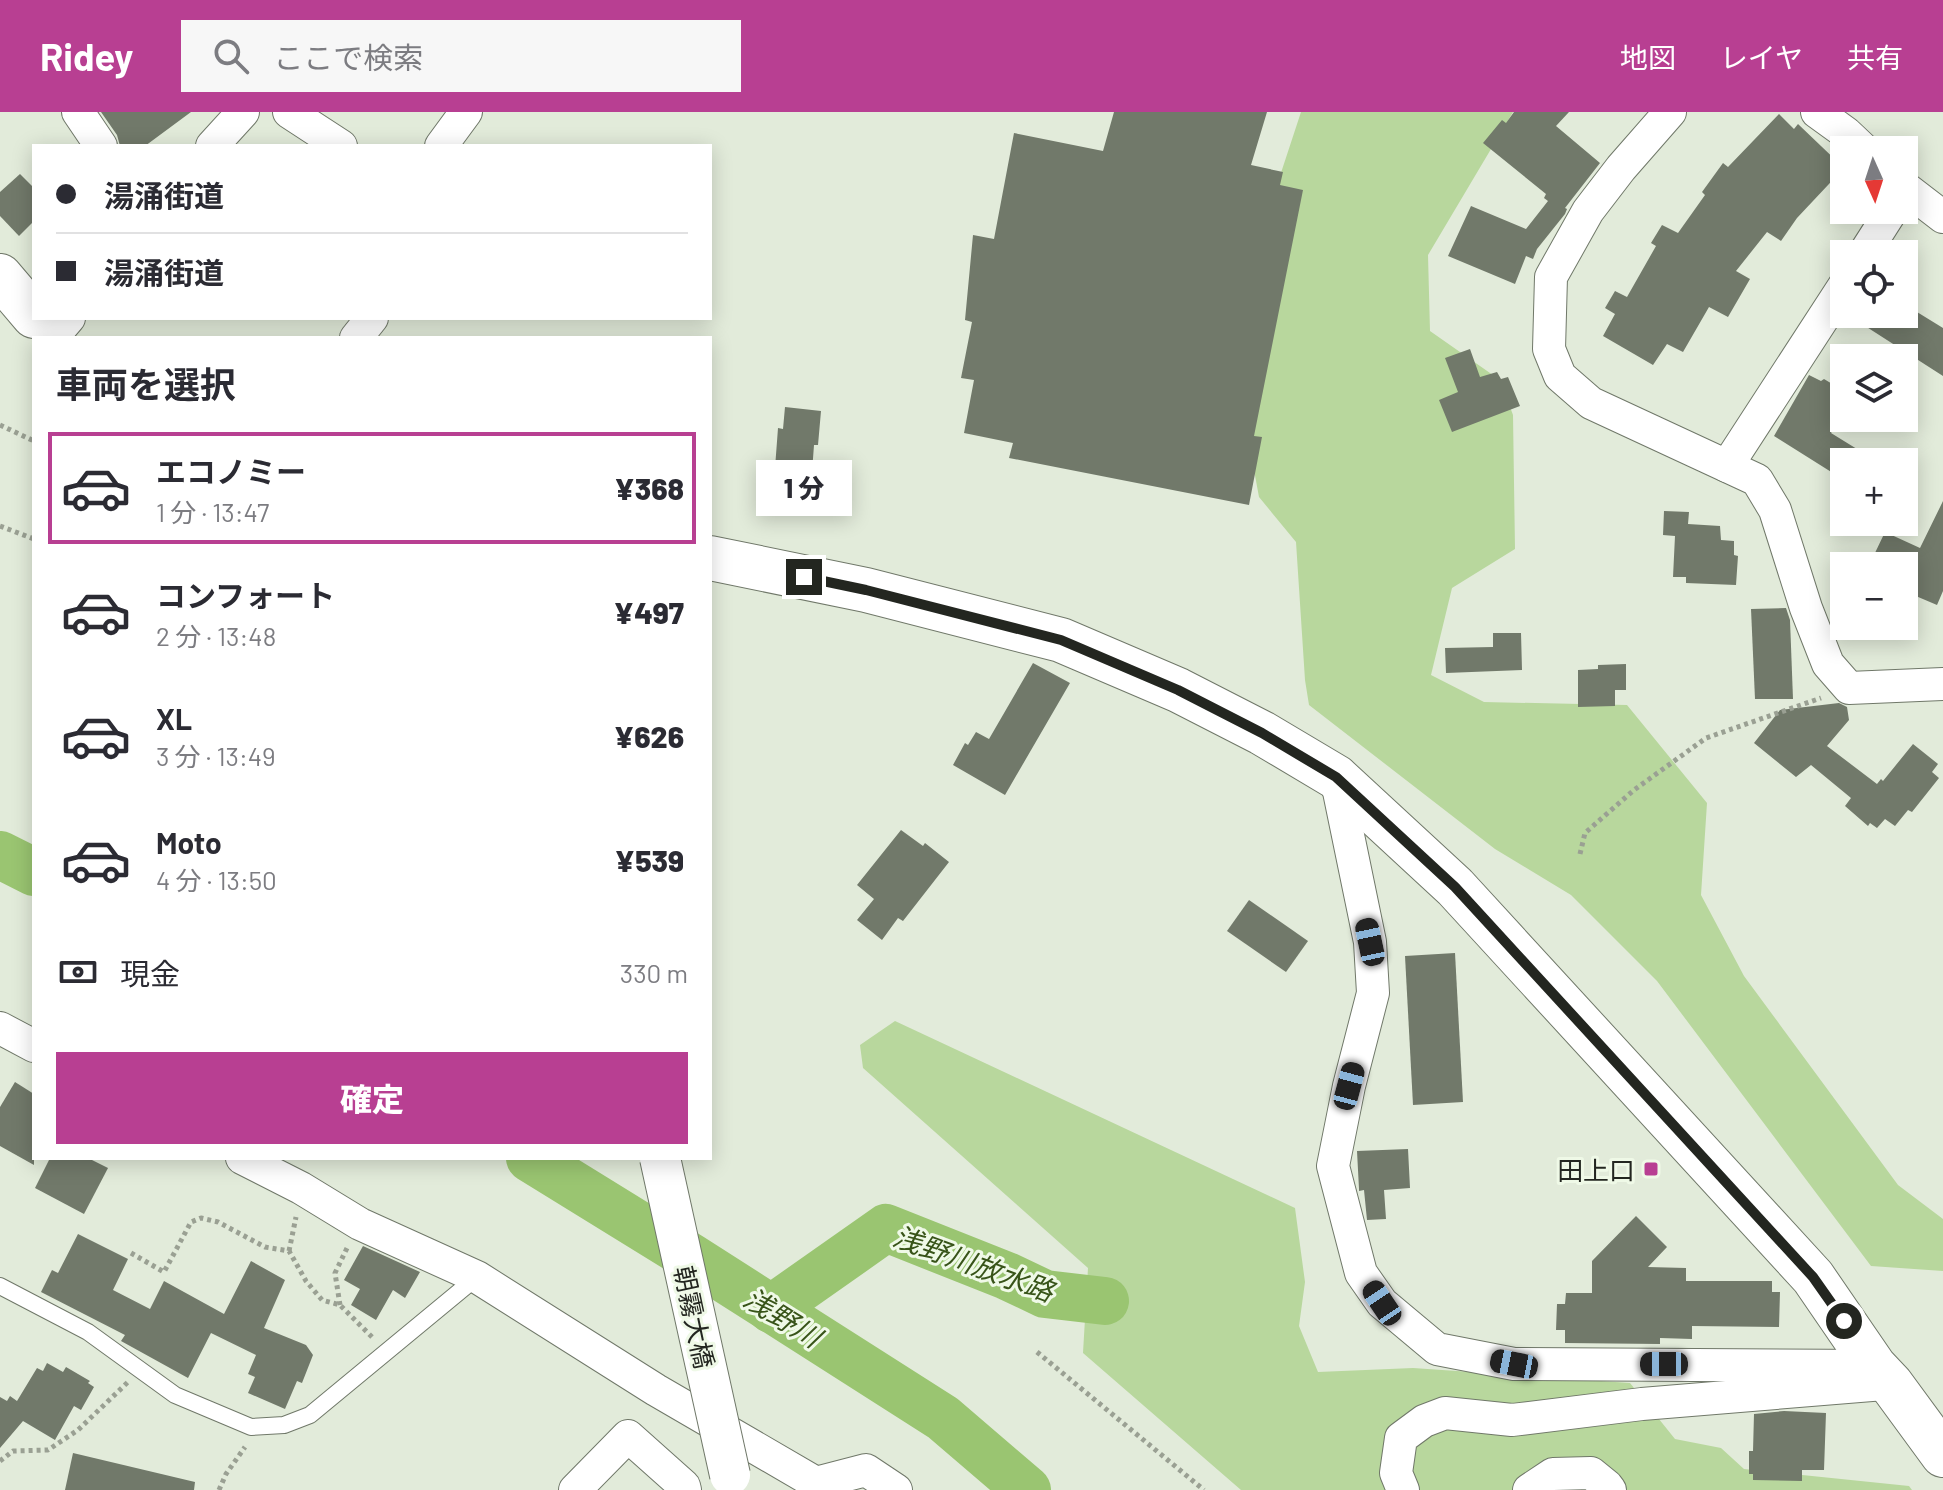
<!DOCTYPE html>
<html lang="ja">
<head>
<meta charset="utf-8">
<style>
	:root { --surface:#fff; --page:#f7f7f7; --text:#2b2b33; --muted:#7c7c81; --line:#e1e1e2; --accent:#b83f92 }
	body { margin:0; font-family:Barlow,"Noto Sans JP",sans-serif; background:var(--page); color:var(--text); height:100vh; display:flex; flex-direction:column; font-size:30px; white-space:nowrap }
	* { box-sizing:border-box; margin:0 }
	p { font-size:26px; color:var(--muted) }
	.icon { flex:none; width:44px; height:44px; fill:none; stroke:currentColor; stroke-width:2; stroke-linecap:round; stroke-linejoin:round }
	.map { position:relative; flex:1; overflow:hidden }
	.side { position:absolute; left:32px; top:224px; width:680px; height:824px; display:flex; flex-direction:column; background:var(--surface); border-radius:0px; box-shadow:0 4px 20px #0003 }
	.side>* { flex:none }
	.banner { position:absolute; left:32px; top:32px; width:680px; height:176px; border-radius:0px; box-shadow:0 4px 20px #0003; display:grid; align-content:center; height:176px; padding:0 24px; background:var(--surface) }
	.needle { width:52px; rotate:177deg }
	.tools { position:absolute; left:1830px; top:24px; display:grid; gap:16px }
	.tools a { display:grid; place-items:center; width:88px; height:88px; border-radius:0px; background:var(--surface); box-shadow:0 4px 20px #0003; font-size:40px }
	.end { position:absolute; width:36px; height:36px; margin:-18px; border:10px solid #232620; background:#fff; box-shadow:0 0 0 4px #fff }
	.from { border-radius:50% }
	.bubble { position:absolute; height:56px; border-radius:0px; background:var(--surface); box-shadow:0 4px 20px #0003; font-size:26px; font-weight:800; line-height:56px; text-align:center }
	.car { position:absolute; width:24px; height:48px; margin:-24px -12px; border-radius:10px; box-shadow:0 0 6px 2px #0007; background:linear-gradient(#222 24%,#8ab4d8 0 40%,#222 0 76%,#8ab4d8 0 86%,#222 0) }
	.banner b { display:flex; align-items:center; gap:28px; height:76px; font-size:30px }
	.banner b+b { border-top:2px solid var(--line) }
	.banner i { width:20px; height:20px; background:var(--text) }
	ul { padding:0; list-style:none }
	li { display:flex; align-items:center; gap:24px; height:112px; margin:0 16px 12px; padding:0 8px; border:4px solid transparent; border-radius:0px }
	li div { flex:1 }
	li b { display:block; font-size:30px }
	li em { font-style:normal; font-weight:800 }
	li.active { border-color:var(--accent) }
	li>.icon { width:72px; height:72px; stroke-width:1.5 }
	h2 { padding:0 24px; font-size:36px; line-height:96px }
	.pay { display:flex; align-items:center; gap:20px; height:88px; padding:0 24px; font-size:30px }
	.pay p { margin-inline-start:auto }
	.button { display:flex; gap:16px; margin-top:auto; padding:16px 24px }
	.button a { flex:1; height:92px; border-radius:0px; background:var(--accent); color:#fff; font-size:32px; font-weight:800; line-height:92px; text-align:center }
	header { display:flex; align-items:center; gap:48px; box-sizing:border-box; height:112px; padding:0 40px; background:var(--accent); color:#fff }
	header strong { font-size:38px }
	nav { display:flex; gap:44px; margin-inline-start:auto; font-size:28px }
	.search { width:560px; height:72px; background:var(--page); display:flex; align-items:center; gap:20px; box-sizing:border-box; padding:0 28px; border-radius:0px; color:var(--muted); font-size:30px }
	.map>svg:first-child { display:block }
	.green { fill:#b8d79d }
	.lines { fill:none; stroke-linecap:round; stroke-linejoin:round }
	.river { stroke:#9ac571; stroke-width:48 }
	.building { fill:#71796a }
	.service-casing { stroke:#707869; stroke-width:18 }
	.minor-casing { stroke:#707869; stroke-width:34 }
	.primary-casing { stroke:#707869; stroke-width:46 }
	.path { stroke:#9aa093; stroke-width:5; stroke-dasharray:4 4; stroke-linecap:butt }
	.service { stroke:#fff; stroke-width:16 }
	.minor { stroke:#fff; stroke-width:32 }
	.primary { stroke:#fff; stroke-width:44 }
	.tertiary-bridge-casing { stroke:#707869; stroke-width:42; stroke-linecap:butt }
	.tertiary-bridge { stroke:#fff; stroke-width:40 }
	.route { stroke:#232620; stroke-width:10 }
	.poi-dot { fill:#b83f92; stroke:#eff9e7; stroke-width:3 }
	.labels { text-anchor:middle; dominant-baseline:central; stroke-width:6; stroke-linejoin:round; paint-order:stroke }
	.poi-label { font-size:26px; fill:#232620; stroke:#eff9e7; text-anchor:end }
	.street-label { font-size:26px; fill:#232620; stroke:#eff9e7 }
	.water-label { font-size:28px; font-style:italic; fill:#385419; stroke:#eff9e7 }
</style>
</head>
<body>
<header>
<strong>Ridey</strong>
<div class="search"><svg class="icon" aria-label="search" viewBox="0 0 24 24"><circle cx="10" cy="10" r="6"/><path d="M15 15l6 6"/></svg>ここで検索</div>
<nav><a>地図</a><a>レイヤ</a><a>共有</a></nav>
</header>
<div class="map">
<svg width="1943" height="1378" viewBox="0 0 1943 1378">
	<rect width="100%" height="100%" fill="#e2ebda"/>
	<g class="green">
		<polygon points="1301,0 1513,0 1428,143 1430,219 1500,268 1513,303 1515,437 1452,476 1431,563 1484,590 1627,593 1707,691 1701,783 1744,864 1898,1073 1943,1107 1943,1159 1871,1154 1657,869 1571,783 1495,737 1309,593 1305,568 1296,430 1259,385 1249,331 1276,76"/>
		<polygon points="895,909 1295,1096 1305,1170 1299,1214 1318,1260 1413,1256 1630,1271 1675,1327 1721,1336 1744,1357 1909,1374 1912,1378 1241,1378 1083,1241 1088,1156 863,956 860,933"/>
	</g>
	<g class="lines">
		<g class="river">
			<polyline points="0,743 34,760"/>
			<polyline points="530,1046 692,1146 943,1306 1027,1378"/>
			<polyline points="771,1197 886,1116 1007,1164 1045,1182 1105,1189"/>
		</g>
	</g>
	<g class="building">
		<polygon points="101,0 191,0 145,34 120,34 117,23"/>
		<polygon points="1114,0 1267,0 1251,53 1283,60 1280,73 1303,78 1254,324 1262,325 1249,393 1009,346 1013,331 964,321 974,268 961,266 972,210 965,208 973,123 994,127 1014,21 1103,39"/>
		<polygon points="1514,0 1569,0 1556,14 1600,51 1565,96 1567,97 1565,102 1537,137 1533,147 1526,144 1515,172 1448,144 1471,94 1526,117 1548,89 1544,86 1546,82 1483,31 1502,8 1506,11"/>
		<polygon points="1779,2 1794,17 1798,12 1844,56 1797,106 1781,129 1767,120 1736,159 1750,167 1728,205 1709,195 1683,240 1667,232 1653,253 1603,224 1615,202 1605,196 1615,179 1627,185 1656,134 1651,131 1662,113 1678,121 1705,83 1702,80 1723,51 1728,55"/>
		<polygon points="20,62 34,76 34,109 19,124 0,104 0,80"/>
		<polygon points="1904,192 1943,216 1943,264 1848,203 1904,202"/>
		<polygon points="1470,237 1480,265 1497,260 1501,267 1508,265 1520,294 1452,320 1439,288 1458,280 1445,246"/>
		<polygon points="1809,263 1821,269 1824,267 1844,279 1844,299 1831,321 1878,350 1844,350 1844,368 1774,324"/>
		<polygon points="785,295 821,299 818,333 814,333 812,360 775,356 778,316 783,317"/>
		<polygon points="1943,389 1943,479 1937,493 1904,479 1904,454 1897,454 1874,443 1885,420 1920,436"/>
		<polygon points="1664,399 1689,400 1688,412 1720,414 1721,428 1734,429 1734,443 1738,444 1736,473 1686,471 1686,465 1673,465 1675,424 1663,423"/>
		<polygon points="1786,496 1790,508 1793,587 1755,587 1751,497"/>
		<polygon points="1493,521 1521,521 1522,558 1446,561 1445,536 1493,535"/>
		<polygon points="1033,551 1070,571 1005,683 953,653 965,631 968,633 976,620 989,627"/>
		<polygon points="1626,552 1626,578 1615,578 1615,594 1578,595 1578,558 1598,557 1598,553"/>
		<polygon points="1839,591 1847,595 1849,608 1827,634 1877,672 1881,667 1883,669 1913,632 1938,652 1932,660 1939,666 1912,700 1908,698 1895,714 1885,707 1877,716 1870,711 1868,714 1845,694 1851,686 1811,653 1796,665 1754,631 1780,598"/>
		<polygon points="901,718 923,734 925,731 949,750 903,809 898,806 882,828 857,808 874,787 857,773"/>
		<polygon points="1249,788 1308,829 1286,860 1227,819"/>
		<polygon points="1455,841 1463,990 1413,993 1405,844"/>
		<polygon points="15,970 34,982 34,1053 0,1034 0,995"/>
		<polygon points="1408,1037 1410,1076 1384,1078 1386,1107 1367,1108 1364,1078 1359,1079 1359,1077 1357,1039"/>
		<polygon points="50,1046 88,1046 108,1056 84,1102 35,1076"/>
		<polygon points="1636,1104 1667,1135 1648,1155 1686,1156 1686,1169 1772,1169 1772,1180 1780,1180 1779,1215 1692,1214 1692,1227 1660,1226 1660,1232 1565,1231 1565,1218 1556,1218 1557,1192 1565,1192 1566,1181 1592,1181 1592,1149"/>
		<polygon points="78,1122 128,1147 113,1178 150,1197 164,1169 224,1202 251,1149 285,1168 264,1216 306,1233 313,1243 302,1271 297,1269 285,1297 248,1281 255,1265 248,1262 256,1243 211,1221 188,1266 121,1229 125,1223 41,1180 52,1158 58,1161"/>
		<polygon points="363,1134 420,1160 405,1186 393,1178 376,1208 351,1193 360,1177 344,1168"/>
		<polygon points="47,1251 63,1260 66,1255 90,1269 88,1271 94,1275 81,1298 74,1294 55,1328 23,1309 0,1336 0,1285 7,1289 10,1284 17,1289 37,1256 43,1259"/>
		<polygon points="1784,1299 1826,1301 1824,1358 1802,1358 1802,1369 1753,1368 1753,1362 1749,1362 1749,1339 1753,1339 1754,1302"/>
		<polygon points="73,1341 195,1370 194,1378 65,1378"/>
	</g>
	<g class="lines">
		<defs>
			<polyline id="service" points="0,1174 88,1220 175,1283 251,1315 284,1313 310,1303 477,1165"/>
			<g id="minor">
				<polyline points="78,0 101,34"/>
				<polyline points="289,0 341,34"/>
				<polyline points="1670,0 1621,56 1588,99 1551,165 1549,237 1560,264 1591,291 1757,368 1775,398 1806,496 1828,552 1849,576 1943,572"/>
				<polyline points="1817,0 1846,21 1864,38"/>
				<polyline points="212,34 243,0"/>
				<polyline points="441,34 466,0"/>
				<polyline points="1904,75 1943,105"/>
				<polyline points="1864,142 1892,98"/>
				<polyline points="52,226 69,206"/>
				<polyline points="356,226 372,206"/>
				<polyline points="1727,354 1844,174"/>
				<polyline points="1336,665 1370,830 1373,881 1349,974 1333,1054 1361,1161 1382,1191 1437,1237 1514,1252 1874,1254"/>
				<polyline points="0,916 34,934"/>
				<polyline points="242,1046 301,1076 360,1112 477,1165 656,1278 816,1371 822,1378"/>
				<polyline points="816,1371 866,1358 896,1378"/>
				<polyline points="575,1378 628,1324 684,1374 685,1378"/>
				<polyline points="1403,1378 1396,1361 1401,1326 1424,1309 1445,1301 1512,1308 1642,1292 1884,1272"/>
				<polyline points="1529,1378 1553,1362 1591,1361 1607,1374 1610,1378"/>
			</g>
			<g id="primary">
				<polyline points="0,164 34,204"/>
				<polyline points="710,446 866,478 1061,528 1178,578 1262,621 1336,665 1455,775 1813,1165 1874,1254 1891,1272 1943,1343"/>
			</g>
		</defs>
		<use href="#service" class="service-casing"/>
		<use href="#minor" class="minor-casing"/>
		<use href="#primary" class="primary-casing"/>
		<g class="path">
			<polyline points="0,313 34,329"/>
			<polyline points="0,414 34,427"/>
			<polyline points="1580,742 1585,721 1634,678 1706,626 1821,586"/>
			<polyline points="289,1139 296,1105"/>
			<polyline points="131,1141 164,1160 191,1110 201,1106 218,1110 265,1135 289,1139 306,1169 322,1188 340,1193 372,1225"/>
			<polyline points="340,1193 335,1161 348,1134"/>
			<polyline points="1037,1240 1204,1378"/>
			<polyline points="0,1349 13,1339 48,1338 78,1318 128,1270"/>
			<polyline points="219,1378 226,1362 245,1335"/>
		</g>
		<use href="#service" class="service"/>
		<use href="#minor" class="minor"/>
		<use href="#primary" class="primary"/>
		<defs>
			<polyline id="tertiary-bridge" points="660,1046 730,1363"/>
		</defs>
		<use href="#tertiary-bridge" class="tertiary-bridge-casing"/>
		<use href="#tertiary-bridge" class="tertiary-bridge"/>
	</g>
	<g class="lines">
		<polyline class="route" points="804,465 866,478 1061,528 1178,578 1262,621 1336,665 1455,775 1813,1165 1844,1209"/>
	</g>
	<rect class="poi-dot" x="1643" y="1049" width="16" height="16" rx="4"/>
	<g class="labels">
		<g class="poi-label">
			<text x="1635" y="1057">田上口</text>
		</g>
		<g class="street-label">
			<text transform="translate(695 1205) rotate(78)">朝霧大橋</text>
		</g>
		<g class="water-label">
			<text transform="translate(974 1151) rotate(20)">浅野川放水路</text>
			<text transform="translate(783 1205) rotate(32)">浅野川</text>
		</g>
	</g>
</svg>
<div class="tools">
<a><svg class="needle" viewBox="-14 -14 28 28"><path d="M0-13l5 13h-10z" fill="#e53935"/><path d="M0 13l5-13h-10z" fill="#7c7c81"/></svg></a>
<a><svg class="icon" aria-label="locate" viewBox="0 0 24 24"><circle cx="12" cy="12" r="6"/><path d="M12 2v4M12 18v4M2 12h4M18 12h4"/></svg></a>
<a><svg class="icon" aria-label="layers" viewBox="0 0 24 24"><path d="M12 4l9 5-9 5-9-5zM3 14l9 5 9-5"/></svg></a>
<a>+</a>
<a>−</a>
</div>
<i class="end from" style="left:1844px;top:1209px"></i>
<i class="end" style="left:804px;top:465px"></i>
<div class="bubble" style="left:756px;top:348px;width:96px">1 分</div>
<i class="car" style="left:1370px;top:830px;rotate:348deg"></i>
<i class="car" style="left:1349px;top:974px;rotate:15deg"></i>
<i class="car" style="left:1382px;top:1191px;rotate:326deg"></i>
<i class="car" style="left:1514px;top:1252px;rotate:281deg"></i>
<i class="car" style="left:1664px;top:1252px;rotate:270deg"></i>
<div class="banner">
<b><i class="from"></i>湯涌街道</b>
<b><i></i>湯涌街道</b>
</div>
<section class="side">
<h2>車両を選択</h2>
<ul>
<li class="active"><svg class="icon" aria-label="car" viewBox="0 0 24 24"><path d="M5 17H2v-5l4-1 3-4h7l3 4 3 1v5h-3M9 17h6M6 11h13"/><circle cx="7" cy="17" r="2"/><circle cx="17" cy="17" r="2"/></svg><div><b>エコノミー</b><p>1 分 · 13:47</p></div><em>¥368</em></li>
<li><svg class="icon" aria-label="car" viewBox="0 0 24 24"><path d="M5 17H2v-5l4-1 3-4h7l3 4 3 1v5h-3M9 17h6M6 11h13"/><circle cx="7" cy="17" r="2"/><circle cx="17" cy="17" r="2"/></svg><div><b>コンフォート</b><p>2 分 · 13:48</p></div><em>¥497</em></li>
<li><svg class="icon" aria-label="car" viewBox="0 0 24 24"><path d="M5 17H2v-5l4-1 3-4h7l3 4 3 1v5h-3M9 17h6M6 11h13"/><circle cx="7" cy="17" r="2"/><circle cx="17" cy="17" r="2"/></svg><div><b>XL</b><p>3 分 · 13:49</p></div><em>¥626</em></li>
<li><svg class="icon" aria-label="car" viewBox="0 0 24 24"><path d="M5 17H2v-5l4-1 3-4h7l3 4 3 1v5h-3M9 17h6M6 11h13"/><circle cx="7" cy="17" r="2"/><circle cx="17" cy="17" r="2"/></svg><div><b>Moto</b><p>4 分 · 13:50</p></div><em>¥539</em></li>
</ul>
<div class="pay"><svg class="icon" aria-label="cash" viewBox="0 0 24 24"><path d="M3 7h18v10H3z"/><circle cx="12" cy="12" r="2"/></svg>現金<p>330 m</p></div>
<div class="button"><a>確定</a></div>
</section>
</div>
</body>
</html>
